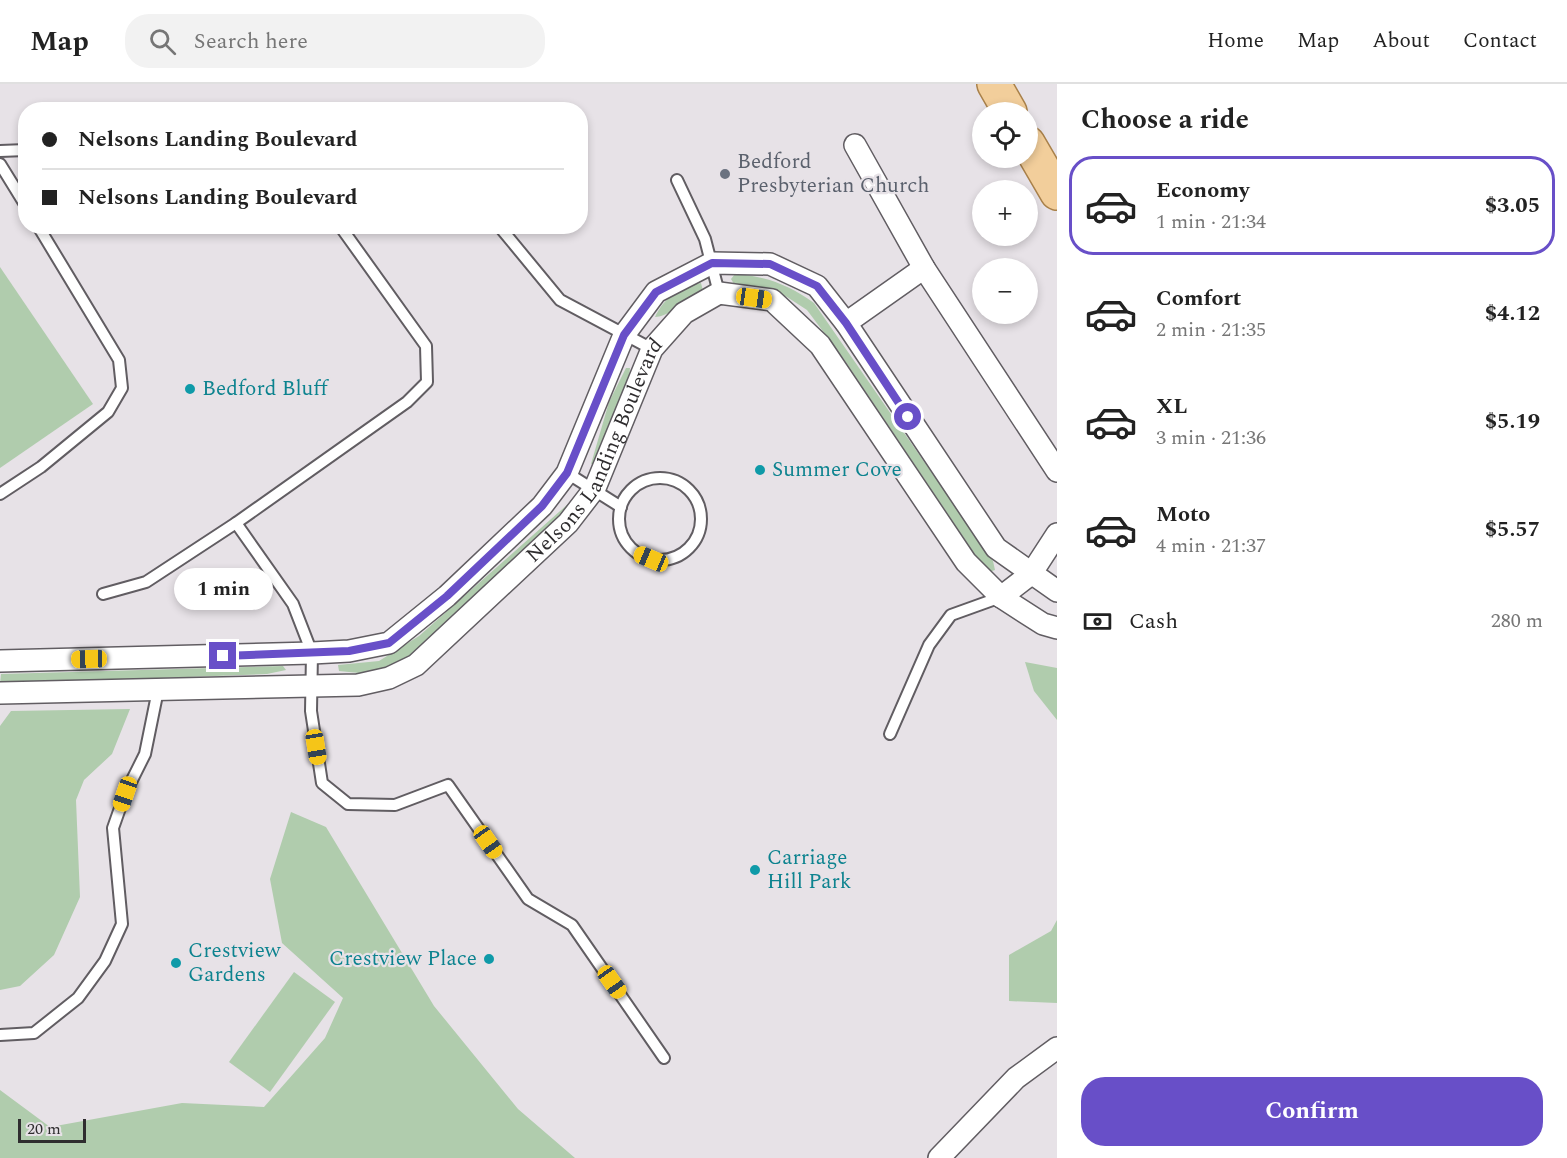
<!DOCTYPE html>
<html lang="en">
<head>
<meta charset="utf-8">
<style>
	:root { --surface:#fff; --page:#f2f2f2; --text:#222; --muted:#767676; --line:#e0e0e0; --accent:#684fc8 }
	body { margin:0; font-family:Spectral,serif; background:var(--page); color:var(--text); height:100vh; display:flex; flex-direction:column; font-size:22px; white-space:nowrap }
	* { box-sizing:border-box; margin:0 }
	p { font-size:20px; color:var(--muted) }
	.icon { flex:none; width:33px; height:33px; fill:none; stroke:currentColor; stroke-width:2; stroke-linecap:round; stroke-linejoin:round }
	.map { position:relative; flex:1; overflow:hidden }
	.drawer { display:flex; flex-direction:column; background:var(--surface); width:510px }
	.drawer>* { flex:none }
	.top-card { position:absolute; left:18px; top:18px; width:570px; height:132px; border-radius:24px; box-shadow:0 3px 9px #0003; display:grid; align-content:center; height:132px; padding:0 24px; background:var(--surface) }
	.fabs { position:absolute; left:972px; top:18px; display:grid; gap:12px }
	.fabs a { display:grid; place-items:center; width:66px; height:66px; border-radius:50%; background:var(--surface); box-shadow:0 3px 9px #0003; font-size:30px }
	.scale { position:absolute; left:18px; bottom:15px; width:68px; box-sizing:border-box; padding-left:6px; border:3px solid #2f2d2f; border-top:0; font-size:16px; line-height:21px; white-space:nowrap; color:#2f2d2f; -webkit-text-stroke:4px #e7e2e7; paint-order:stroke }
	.end { position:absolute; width:27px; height:27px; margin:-14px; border:8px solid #684fc8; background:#fff; box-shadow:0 0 0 3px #fff }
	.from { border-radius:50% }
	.bubble { position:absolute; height:42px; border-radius:21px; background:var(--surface); box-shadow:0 3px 9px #0003; font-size:20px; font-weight:700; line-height:42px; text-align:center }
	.car { position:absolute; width:18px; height:36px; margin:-18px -9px; border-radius:8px; box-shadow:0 0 4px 2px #0007; background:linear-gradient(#f5c518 24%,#345 0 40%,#f5c518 0 76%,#345 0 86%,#f5c518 0) }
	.top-card b { display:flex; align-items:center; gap:21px; height:57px; font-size:22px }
	.top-card b+b { border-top:2px solid var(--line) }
	.top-card i { width:15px; height:15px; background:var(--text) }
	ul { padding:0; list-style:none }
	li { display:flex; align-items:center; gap:18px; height:99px; margin:0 12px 9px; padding:0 12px; border:3px solid transparent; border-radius:24px }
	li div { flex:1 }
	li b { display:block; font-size:22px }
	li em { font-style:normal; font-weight:700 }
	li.on { border-color:var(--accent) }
	li>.icon { width:54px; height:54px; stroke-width:1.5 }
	h2 { padding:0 24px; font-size:27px; line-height:72px }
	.pay { display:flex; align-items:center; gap:15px; height:66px; padding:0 24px; font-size:22px }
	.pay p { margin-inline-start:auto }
	.primary-button { display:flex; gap:12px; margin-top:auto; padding:12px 24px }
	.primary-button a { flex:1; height:69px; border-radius:24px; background:var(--accent); color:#fff; font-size:24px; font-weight:700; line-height:69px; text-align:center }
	header { display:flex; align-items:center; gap:36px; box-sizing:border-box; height:84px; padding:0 30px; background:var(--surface); border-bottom:2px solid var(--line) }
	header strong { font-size:28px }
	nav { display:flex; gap:33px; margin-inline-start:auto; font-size:21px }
	.search { width:420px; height:54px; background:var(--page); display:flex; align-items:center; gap:15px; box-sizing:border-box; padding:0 21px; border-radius:24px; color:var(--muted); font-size:22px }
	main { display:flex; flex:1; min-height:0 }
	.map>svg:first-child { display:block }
	.green { fill:#b0ccad }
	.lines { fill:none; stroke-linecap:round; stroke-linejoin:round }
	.lane-casing { stroke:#615d62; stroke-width:14 }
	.street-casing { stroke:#615d62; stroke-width:24 }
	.primary-casing { stroke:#a9814a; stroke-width:36 }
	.lane { stroke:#fff; stroke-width:10 }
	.street { stroke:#fff; stroke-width:21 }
	.primary { stroke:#f2ce9b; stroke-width:33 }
	.route { stroke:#684fc8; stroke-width:8 }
	.worship-dot { fill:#6b7280; stroke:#e7e2e7; stroke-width:2 }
	.culture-dot { fill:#0f9aa8; stroke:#e7e2e7; stroke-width:2 }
	.labels { text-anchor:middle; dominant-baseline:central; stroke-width:4.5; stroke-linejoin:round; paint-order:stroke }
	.worship-label { font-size:21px; fill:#5b616d; stroke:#e7e2e7; text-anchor:start }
	.culture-label { font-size:21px; fill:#0d838f; stroke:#e7e2e7; text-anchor:start }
	.street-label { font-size:21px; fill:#2f2d2f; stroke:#e7e2e7 }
</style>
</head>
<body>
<header>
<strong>Map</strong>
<div class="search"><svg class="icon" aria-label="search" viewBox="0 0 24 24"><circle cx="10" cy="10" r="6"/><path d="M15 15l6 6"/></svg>Search here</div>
<nav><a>Home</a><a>Map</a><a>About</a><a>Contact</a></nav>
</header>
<main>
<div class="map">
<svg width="1057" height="1074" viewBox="0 0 1057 1074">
	<rect width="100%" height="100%" fill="#e7e2e7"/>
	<g class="green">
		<polygon points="0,183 93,320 0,384"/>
		<path d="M735 190C766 192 789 201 814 219L993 477 995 486 989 488 984 484 843 274 807 226 787 213 767 205 734 200 731 195Z"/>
		<path d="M701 199 703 207C688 215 669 233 655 233 664 214 680 202 701 199Z"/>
		<polygon points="626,284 630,284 629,293 597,381 591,380 609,318"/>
		<polygon points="568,420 571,425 449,541 407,574 380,586 359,589 339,587 338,581 379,577 419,552"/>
		<polygon points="1025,578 1057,584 1057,636 1034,607"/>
		<polygon points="283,582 286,586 267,590 0,600 1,590"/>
		<polygon points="130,625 112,670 84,696 76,716 80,813 54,871 20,902 0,906 0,642 11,627"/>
		<polygon points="291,728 326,743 434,922 518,1025 575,1074 0,1074 0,1006 50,1043 182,1019 264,1023 325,954 343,914 282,859 270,795"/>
		<polygon points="1057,836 1057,919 1009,917 1009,871 1051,847"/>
		<polygon points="294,888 335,918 270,1008 229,978"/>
	</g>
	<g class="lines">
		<defs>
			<g id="lane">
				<polyline points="0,67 26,66"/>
				<polyline points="0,80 26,122"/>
				<polyline points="677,96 705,155 719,209"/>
				<polyline points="499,142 560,216 652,265"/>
				<polyline points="567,389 621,423"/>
				<circle cx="660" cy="435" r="41"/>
				<polyline points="0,410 41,383 108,328 122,304 119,276 38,142"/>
				<polyline points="236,439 293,520 312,569 311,627 322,699 348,720 395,721 448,701 528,815 572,841 664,974"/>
				<polyline points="103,510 146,498 236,439 407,318 427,298 426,262 340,142"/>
				<polyline points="890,650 929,561 951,531 1001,513"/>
				<polyline points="0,951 34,949 78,914 105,877 122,840 113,744 125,710 145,670 158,606"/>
			</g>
			<g id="street">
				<polyline points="855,61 924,184 1057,387"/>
				<polyline points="846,239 924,184"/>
				<polyline points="1001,513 1031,490 1057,450"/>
				<polyline points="0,577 312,569 349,567 389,559 447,512 542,422 567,389 624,251 656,208 712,179 770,180 817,202 846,239 996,464 1057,507"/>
				<path id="s1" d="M0 609 358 601 389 594 416 581 568 439 595 404 652 265 684 229 719 209 772 216 820 261 966 478 1001 513 1043 540 1057 544"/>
				<polyline points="939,1074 1016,994 1057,964"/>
			</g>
			<g id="primary">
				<polyline points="994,0 1010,28"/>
				<polyline points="1028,59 1057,109"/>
			</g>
		</defs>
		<use href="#lane" class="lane-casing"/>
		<use href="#street" class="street-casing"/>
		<use href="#primary" class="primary-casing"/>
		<use href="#lane" class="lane"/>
		<use href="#street" class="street"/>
		<use href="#primary" class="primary"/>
	</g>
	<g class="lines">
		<polyline class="route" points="223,572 349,567 389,559 447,512 542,422 567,389 624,251 656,208 712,179 770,180 817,202 846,239 908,333"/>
	</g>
	<circle class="worship-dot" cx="725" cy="90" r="6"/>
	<g class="culture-dot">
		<circle cx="190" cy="305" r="6"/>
		<circle cx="760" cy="386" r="6"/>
		<circle cx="755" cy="786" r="6"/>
		<circle cx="489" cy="875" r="6"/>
		<circle cx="176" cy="879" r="6"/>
	</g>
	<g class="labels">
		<g class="worship-label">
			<text x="737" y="78">Bedford<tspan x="737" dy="24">Presbyterian Church</tspan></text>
		</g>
		<g class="culture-label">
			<text x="202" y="305">Bedford Bluff</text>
			<text x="772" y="386">Summer Cove</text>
			<text x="767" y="774">Carriage<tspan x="767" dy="24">Hill Park</tspan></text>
			<text x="188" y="867">Crestview<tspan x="188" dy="24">Gardens</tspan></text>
			<text x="477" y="875" text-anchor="end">Crestview Place</text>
		</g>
		<g class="street-label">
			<text stroke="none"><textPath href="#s1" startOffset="704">Nelsons Landing Boulevard</textPath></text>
		</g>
	</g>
</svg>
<div class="fabs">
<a><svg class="icon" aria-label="locate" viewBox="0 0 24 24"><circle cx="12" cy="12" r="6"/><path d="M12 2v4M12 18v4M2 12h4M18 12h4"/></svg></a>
<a>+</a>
<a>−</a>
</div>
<div class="scale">20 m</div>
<i class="end from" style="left:908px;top:333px"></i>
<i class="end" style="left:223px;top:572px"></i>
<div class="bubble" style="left:174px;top:484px;width:99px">1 min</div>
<i class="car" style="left:754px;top:214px;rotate:98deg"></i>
<i class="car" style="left:651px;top:475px;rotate:293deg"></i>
<i class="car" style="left:89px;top:575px;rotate:269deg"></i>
<i class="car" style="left:316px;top:663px;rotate:171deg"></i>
<i class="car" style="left:125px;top:710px;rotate:199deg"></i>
<i class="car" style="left:488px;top:758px;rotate:145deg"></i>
<i class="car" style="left:612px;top:898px;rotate:145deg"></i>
<div class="top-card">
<b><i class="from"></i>Nelsons Landing Boulevard</b>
<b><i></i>Nelsons Landing Boulevard</b>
</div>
</div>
<section class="drawer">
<h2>Choose a ride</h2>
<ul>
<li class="on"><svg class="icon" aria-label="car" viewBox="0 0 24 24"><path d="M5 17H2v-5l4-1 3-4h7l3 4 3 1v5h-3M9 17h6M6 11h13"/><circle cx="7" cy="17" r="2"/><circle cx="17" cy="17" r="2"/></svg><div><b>Economy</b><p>1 min · 21:34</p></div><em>$3.05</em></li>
<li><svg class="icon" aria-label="car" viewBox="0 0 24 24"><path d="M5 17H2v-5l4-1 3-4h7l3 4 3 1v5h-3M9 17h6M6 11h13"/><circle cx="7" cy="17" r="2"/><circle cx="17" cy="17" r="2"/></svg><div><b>Comfort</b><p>2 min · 21:35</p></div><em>$4.12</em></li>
<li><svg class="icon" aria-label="car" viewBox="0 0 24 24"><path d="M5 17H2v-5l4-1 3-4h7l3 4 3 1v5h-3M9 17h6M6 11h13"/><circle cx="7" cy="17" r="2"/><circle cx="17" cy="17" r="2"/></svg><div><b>XL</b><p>3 min · 21:36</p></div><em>$5.19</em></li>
<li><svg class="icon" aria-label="car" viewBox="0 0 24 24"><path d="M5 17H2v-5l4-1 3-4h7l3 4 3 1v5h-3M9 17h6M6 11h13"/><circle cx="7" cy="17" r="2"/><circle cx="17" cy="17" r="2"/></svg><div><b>Moto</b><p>4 min · 21:37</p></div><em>$5.57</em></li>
</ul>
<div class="pay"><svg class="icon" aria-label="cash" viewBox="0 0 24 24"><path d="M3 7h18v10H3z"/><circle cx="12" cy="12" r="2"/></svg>Cash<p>280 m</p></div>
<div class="primary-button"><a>Confirm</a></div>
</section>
</main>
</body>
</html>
